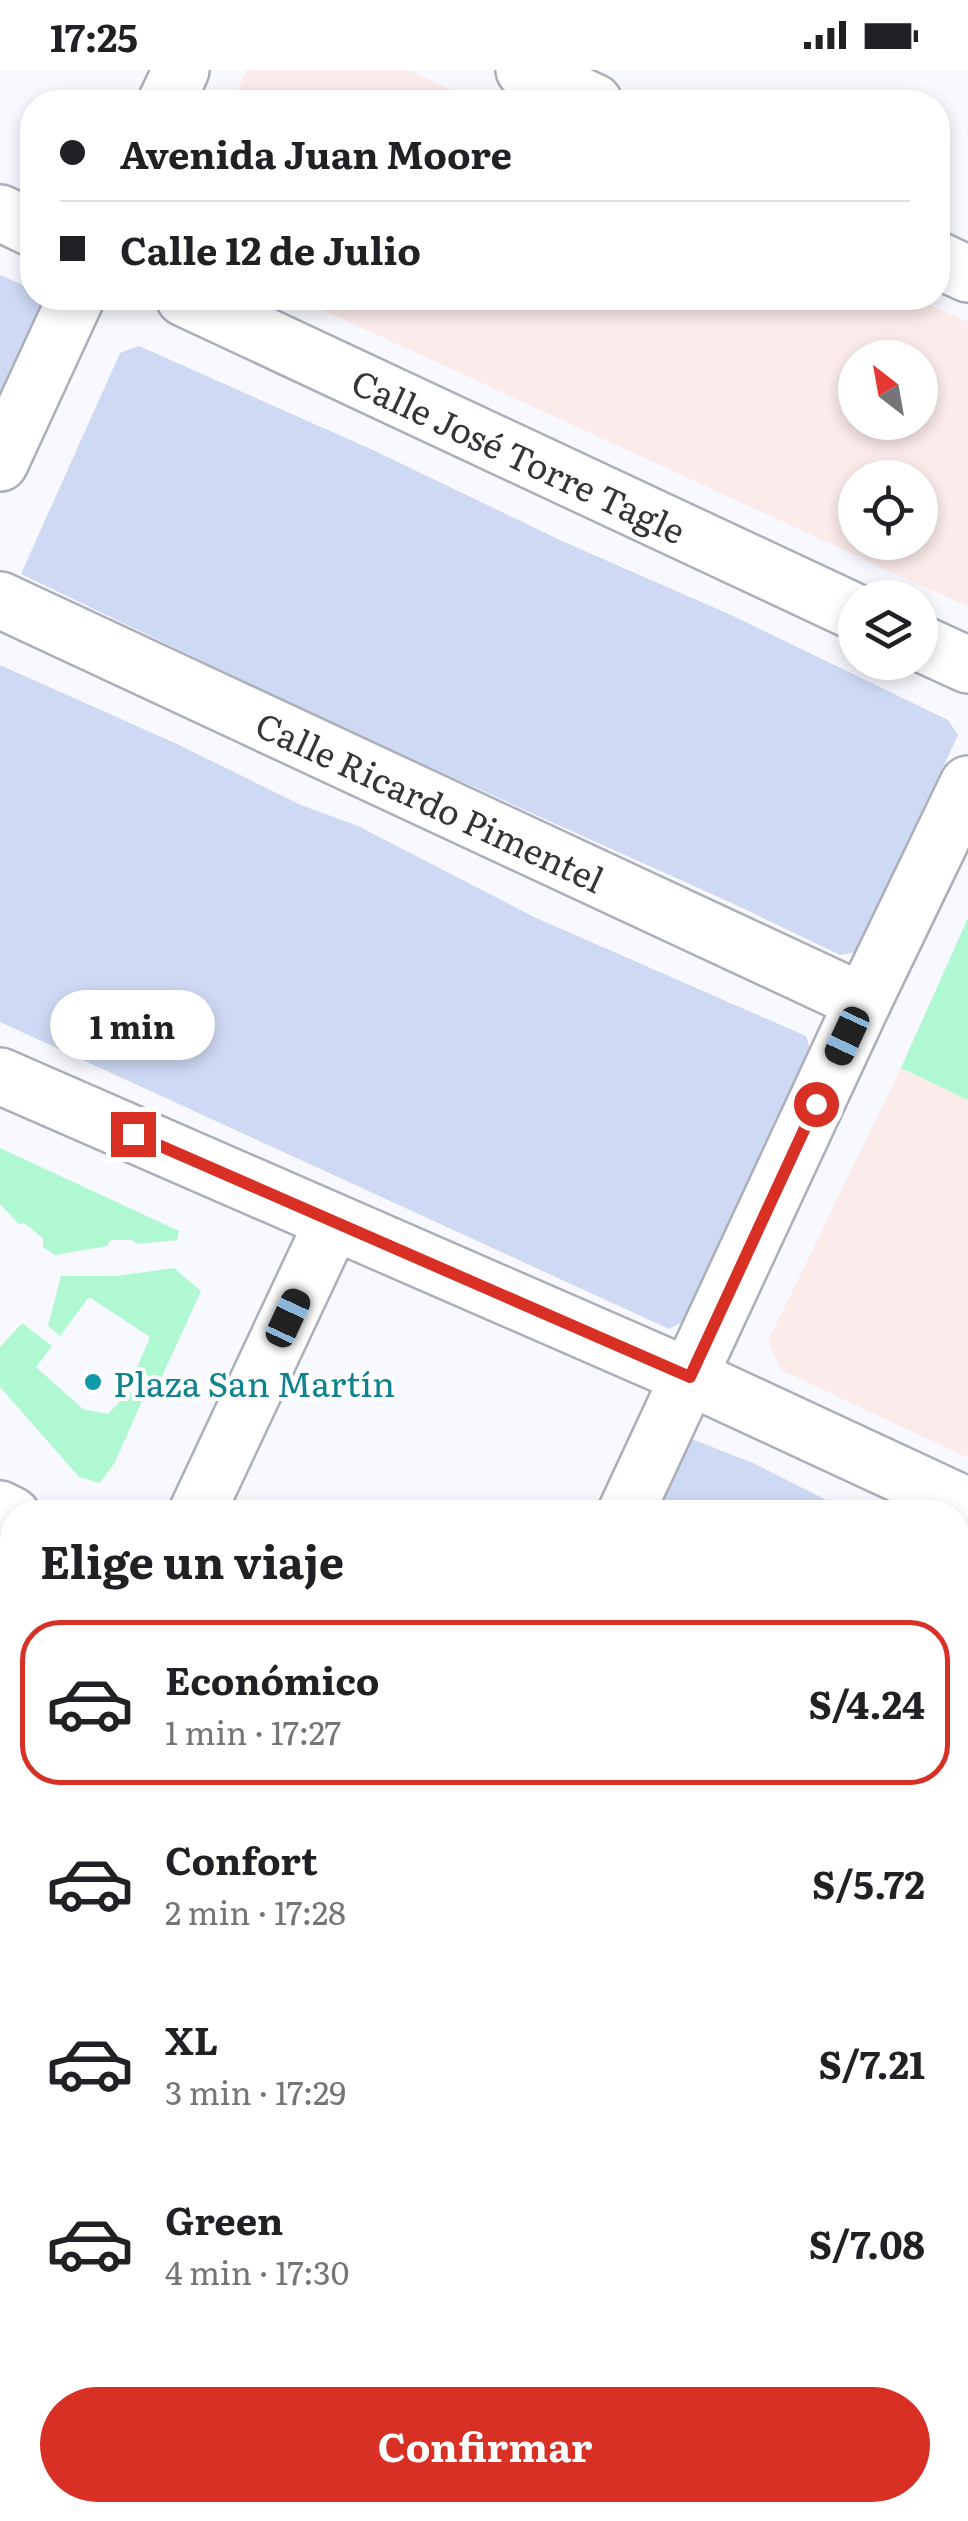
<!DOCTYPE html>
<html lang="es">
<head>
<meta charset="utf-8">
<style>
	:root { --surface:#fff; --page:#f2f2f2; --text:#202124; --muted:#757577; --line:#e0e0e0; --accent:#d93025 }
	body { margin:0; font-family:Literata,serif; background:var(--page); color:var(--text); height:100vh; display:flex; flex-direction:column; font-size:38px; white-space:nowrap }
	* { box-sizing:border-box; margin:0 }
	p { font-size:32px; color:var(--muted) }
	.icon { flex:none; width:55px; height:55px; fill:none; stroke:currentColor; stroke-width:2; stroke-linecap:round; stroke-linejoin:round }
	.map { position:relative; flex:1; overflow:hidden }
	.side { position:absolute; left:0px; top:1430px; width:970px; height:1022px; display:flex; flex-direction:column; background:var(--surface); border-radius:40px 40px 0 0; box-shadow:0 5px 15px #0003 }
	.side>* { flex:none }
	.top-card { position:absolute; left:20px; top:20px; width:930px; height:220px; border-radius:40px; box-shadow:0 5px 15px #0003; display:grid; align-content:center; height:220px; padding:0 40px; background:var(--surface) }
	.needle { width:65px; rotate:329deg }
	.buttons { position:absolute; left:838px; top:270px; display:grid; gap:20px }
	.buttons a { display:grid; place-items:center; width:100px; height:100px; border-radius:50%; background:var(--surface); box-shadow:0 5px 15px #0003; font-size:50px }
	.end { position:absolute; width:45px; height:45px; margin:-22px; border:12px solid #d93025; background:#fff; box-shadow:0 0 0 5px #fff }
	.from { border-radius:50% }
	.bubble { position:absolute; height:70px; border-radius:35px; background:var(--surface); box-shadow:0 5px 15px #0003; font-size:32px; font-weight:700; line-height:70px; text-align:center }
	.car { position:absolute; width:30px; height:60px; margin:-30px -15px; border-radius:12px; box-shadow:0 0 8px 2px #0007; background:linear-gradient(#222 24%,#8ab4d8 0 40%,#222 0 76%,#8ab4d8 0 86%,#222 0) }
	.top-card b { display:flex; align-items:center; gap:35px; height:95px; font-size:38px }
	.top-card b+b { border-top:2px solid var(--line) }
	.top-card i { width:25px; height:25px; background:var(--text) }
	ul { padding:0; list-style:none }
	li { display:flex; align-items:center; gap:30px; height:165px; margin:0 20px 15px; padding:0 20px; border:5px solid transparent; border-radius:40px }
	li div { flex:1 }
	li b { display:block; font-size:38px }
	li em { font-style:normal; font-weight:700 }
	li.active { border-color:var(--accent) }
	li>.icon { width:90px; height:90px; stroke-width:1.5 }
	h2 { padding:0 40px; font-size:45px; line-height:120px }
	.cta { display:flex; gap:20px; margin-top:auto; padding:20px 40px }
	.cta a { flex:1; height:115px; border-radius:60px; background:var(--accent); color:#fff; font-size:40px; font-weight:700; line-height:115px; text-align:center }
	.status { display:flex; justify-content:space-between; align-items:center; height:70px; padding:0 50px; background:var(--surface); direction:ltr }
	.status svg { height:28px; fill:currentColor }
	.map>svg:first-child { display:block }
	.education { fill:#fbebea; fill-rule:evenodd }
	.green { fill:#b0f8d1 }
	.building { fill:#cfd9f4 }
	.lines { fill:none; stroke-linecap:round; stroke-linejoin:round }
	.minor-casing { stroke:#abafb9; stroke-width:60 }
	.major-casing { stroke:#abafb9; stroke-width:60 }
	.minor { stroke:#fff; stroke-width:55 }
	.major { stroke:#fff; stroke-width:55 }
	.route { stroke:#d93025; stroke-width:12 }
	.culture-dot { fill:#0f9aa8; stroke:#fff; stroke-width:4 }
	.labels { text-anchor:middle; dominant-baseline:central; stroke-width:8; stroke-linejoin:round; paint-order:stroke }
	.street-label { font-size:35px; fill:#333539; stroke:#fff }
	.culture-label { font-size:35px; fill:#0d838f; stroke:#fff; text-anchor:start }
</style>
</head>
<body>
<div class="status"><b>17:25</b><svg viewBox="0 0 49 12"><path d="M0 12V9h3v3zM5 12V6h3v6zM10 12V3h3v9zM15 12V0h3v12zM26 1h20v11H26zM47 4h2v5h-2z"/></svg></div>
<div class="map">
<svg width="968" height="2451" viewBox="0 0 968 2451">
	<rect width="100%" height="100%" fill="#f7f9fe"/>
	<g class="education">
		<polygon points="247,0 408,0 480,32 232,32"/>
		<path d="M297 228H914L968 252V537ZM855 288H920V352H855ZM855 408H920V472H855Z"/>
		<polygon points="901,998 968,1030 968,1388 781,1300 768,1271"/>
	</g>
	<g class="green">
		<polygon points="968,848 968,1030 901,998"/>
		<polygon points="0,1078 179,1161 177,1170 138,1174 132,1170 111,1170 107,1176 55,1185 43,1177 43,1168 24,1153 19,1154 0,1134"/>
		<polygon points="174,1198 201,1221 159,1313 137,1298 150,1267 89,1227 60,1266 48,1256 61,1206 116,1206"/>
		<polygon points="22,1253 52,1276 36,1297 83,1339 108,1344 129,1322 142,1331 115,1392 100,1413 79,1407 0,1317 0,1277"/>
	</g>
	<g class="building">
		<polygon points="0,205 32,219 32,228 42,228 46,238 0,336"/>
		<polygon points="139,276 375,381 562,471 731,545 948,650 958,665 857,882 840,885 734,834 327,651 21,504 120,283"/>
		<polygon points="0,595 177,674 301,735 358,756 534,847 806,966 812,986 688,1249 669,1259 0,952"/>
		<polygon points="689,1368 753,1393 850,1442 660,1442"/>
		<polygon points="958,1490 968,1496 968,1854 958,1849"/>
		<polygon points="0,1505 12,1511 12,1732 0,1754"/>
		<polygon points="0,1974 12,1980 12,2253 0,2261"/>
		<polygon points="12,2337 12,2440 370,2440 353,2451 0,2451 0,2345"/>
		<polygon points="490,2440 594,2440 595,2451 470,2451"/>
	</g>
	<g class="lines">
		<defs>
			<g id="minor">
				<polyline points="524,0 594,32"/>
				<polyline points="166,32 181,0"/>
				<polyline points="0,143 32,158"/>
				<polyline points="938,190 968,204"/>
				<path id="s1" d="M184 228 855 542"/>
				<polyline points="0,393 76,228"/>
				<path id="s2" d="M0 530 863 932"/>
				<polyline points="920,573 968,595"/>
				<polyline points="0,1006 690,1307 968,1436"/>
				<polyline points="0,1439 12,1445"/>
				<polyline points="197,1442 333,1152"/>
				<polyline points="626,1442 863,932 968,714"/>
				<polyline points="0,1864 12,1837"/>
				<polyline points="958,1877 968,1881"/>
				<polyline points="0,1918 12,1923"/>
				<polyline points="0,2303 12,2295"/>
				<polyline points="960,2392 968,2343"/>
				<polyline points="401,2451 419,2440"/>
				<polyline points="633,2451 633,2440"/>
			</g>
			<g id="major">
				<polyline points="958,2406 960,2392 968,2398"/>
				<polyline points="950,2451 952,2440"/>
			</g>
		</defs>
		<use href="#minor" class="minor-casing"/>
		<use href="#major" class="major-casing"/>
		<use href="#minor" class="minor"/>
		<use href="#major" class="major"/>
	</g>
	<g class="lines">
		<polyline class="route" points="133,1064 690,1307 816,1034"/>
	</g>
	<circle class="culture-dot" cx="93" cy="1312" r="10"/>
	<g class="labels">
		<g class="street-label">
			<text stroke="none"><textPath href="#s1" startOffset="370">Calle José Torre Tagle</textPath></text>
			<text stroke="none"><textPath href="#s2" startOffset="475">Calle Ricardo Pimentel</textPath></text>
		</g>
		<g class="culture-label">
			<text x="113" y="1312">Plaza San Martín</text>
		</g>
	</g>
</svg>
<div class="buttons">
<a><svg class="needle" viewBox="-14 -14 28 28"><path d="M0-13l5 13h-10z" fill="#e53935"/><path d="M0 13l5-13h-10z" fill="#757577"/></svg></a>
<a><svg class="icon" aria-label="locate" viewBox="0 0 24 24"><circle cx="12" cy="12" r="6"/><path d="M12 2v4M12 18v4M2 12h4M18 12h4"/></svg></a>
<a><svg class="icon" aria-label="layers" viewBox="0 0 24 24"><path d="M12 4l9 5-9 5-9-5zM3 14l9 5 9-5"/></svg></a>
</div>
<i class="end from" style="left:816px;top:1034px"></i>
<i class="end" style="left:133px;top:1064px"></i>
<div class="bubble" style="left:50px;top:920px;width:165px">1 min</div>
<i class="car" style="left:847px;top:966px;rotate:205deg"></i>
<i class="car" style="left:288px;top:1248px;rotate:25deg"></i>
<div class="top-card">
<b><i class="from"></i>Avenida Juan Moore</b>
<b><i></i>Calle 12 de Julio</b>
</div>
<section class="side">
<h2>Elige un viaje</h2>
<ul>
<li class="active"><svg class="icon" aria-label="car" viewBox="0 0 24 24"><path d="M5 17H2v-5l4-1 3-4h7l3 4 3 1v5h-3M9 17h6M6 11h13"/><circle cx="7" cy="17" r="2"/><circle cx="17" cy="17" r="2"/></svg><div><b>Económico</b><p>1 min · 17:27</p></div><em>S/4.24</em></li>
<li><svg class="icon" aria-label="car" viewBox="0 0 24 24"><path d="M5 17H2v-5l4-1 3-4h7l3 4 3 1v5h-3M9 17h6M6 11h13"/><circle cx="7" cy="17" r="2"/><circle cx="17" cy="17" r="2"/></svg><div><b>Confort</b><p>2 min · 17:28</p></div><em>S/5.72</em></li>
<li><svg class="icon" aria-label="car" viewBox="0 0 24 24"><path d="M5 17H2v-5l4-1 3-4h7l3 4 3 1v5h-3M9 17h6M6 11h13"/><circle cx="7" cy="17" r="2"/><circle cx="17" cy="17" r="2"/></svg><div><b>XL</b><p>3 min · 17:29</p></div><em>S/7.21</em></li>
<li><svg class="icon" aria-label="car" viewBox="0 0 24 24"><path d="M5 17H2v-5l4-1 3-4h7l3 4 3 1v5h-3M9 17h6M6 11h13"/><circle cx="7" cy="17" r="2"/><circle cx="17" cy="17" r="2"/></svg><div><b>Green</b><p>4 min · 17:30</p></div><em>S/7.08</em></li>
</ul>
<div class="cta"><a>Confirmar</a></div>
</section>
</div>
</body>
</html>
